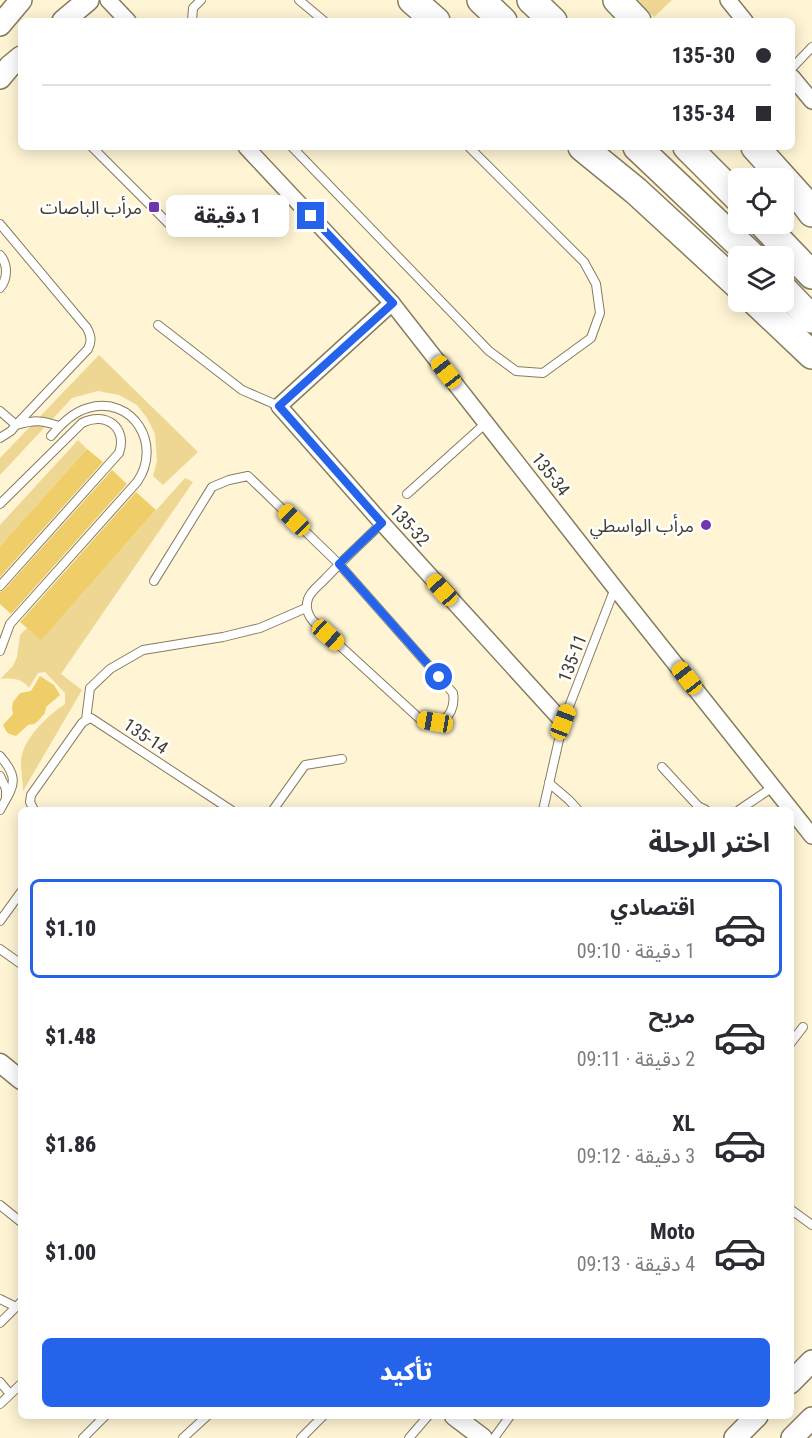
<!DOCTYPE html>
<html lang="ar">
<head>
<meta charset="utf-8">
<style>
	:root { --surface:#fff; --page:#f2f2f3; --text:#2b2b33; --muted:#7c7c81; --line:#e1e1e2; --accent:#2563eb }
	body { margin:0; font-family:"Roboto Condensed","Noto Sans Arabic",sans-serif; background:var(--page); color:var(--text); direction:rtl; height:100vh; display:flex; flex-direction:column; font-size:22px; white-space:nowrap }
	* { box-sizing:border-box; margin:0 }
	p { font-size:20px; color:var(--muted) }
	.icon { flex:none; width:33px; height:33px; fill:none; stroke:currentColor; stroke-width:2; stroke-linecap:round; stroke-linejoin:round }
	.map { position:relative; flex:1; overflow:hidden; direction:ltr }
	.side { position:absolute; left:18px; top:807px; width:776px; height:612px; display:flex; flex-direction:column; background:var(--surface); border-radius:9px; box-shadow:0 3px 15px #0003; direction:rtl }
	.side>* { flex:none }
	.top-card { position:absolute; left:18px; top:18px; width:777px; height:132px; border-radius:9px; box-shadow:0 3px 15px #0003; direction:rtl; display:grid; align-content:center; height:132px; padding:0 24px; background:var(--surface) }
	.tools { position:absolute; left:728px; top:168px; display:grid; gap:12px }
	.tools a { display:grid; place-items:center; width:66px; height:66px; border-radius:9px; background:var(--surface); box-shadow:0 3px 15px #0003; font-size:30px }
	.end { position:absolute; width:27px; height:27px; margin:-14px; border:8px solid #2563eb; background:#fff; box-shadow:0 0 0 3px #fff }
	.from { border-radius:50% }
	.bubble { position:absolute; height:42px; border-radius:9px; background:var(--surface); box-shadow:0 3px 15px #0003; font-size:20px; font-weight:800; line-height:42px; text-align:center; direction:rtl }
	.car { position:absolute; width:18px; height:36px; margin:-18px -9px; border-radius:8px; box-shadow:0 0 4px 2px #0007; background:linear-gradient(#f5c518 24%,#345 0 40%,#f5c518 0 76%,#345 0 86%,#f5c518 0) }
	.top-card b { display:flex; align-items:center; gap:21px; height:57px; font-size:22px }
	.top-card b+b { border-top:2px solid var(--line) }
	.top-card i { width:15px; height:15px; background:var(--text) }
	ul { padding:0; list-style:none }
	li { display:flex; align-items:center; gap:18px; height:99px; margin:0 12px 9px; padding:0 12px; border:3px solid transparent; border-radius:9px }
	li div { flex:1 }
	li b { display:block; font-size:22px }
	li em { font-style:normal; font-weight:800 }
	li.current { border-color:var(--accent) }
	li>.icon { width:54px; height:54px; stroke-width:1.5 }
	h2 { padding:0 24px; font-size:27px; line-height:72px }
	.button { display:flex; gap:12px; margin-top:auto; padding:12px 24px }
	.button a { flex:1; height:69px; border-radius:9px; background:var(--accent); color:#fff; font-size:24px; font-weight:800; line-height:69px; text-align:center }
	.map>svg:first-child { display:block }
	.green { fill:#eed793 }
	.building { fill:#efce6a }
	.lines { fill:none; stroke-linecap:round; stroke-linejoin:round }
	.service-casing { stroke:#867c60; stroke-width:10 }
	.minor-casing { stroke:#867c60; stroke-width:18 }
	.tertiary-casing { stroke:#867c60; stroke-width:21 }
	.secondary-casing { stroke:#867c60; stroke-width:24 }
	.motorway-casing { stroke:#867c60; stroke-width:30 }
	.service { stroke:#fff; stroke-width:8 }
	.minor { stroke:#fff; stroke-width:15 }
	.tertiary { stroke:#fff; stroke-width:18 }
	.secondary { stroke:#fff; stroke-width:21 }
	.motorway { stroke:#fff; stroke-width:27 }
	.route { stroke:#2563eb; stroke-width:8 }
	.poi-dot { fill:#6f37ae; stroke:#fff; stroke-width:2 }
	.labels { text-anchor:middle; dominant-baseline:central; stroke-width:5; stroke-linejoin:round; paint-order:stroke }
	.poi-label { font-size:18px; fill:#413d30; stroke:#fff; text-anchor:end }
	.street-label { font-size:18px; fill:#413d30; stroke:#fff }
</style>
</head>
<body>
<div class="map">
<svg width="812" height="1438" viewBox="0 0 812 1438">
	<rect width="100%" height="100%" fill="#fff5d5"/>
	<g class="green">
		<polygon points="638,0 672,0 654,17"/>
		<polygon points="99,355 198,452 163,485 153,476 157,461 155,434 147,418 137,405 119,395 98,391 72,398 0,475 0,458"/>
		<polygon points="78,440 87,449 0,546 0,525"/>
		<path d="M185 478 193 482 61 674 82 690 23 791C23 781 21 772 21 763 21 740 47 716 65 704V693L45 672 38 673 29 688C21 678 12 678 0 679L13 666 17 657 20 635 27 628 41 639Z"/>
	</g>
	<g class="building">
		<polygon points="87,449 103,462 0,577 0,546"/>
		<polygon points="112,470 127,484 11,614 0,604 0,592 4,590"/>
		<polygon points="136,492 156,510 41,640 20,622"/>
		<polygon points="40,676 54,685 60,695 46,707 45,713 38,721 34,724 28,725 16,736 9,734 6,731 3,725 13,714 12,707 13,702 20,693 31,691"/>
	</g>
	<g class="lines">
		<defs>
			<g id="service">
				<polyline points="299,0 324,21"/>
				<polyline points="192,21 193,8 201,0"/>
				<polyline points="792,68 812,47"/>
				<polyline points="92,147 174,229"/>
				<polyline points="292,147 489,351 516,371 543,373 591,338 600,313 596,284 584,262 469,147"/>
				<path d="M0 224 87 328C91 336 92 341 88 349L16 425 11 431 0 438"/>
				<path d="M0 255C8 264 8 279 0 288"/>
				<polyline points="158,325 242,390 279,406"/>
				<path d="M0 411 16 425C35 420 41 420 59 426"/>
				<polyline points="407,494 486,423"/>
				<path d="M0 504 82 423C105 411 128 427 119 453L0 586"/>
				<path d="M154 581 212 487 229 480 248 476 339 564 453 693C455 705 451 719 437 722 432 722 426 721 421 720L313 621C308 615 305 608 308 599 310 592 318 586 323 581 342 561 362 542 382 523"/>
				<path d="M0 651 10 624 137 482C163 445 133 395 88 408 73 412 61 424 51 436"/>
				<polyline points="86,720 90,688 110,669 143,650 223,637 260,628 306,608"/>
				<path d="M0 756C20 779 14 785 0 810"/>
				<polyline points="662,767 698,806 706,810"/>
				<polyline points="0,776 6,789 6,797"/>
				<polyline points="549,783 569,800 578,810"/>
				<polyline points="34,810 30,802 31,795 82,723 86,720 91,718 231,810"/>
				<polyline points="273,810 305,765 342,759"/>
				<polyline points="543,810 563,722 615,588"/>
				<polyline points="739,810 773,787"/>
				<polyline points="0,921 21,892"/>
				<polyline points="0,949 21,964"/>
				<polyline points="790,1044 803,1027"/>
				<polyline points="0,1205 21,1222"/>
				<polyline points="790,1209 812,1225"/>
				<polyline points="0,1299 16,1307"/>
				<polyline points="0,1323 21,1302"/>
				<polyline points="0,1382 10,1394"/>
				<polyline points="0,1404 21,1384"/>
				<polyline points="83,1438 105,1416"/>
				<polyline points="183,1438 207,1416"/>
				<polyline points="301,1438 323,1416"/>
				<polyline points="409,1438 428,1416"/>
				<polyline points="494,1438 510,1416"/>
			</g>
			<g id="minor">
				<polyline points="108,0 128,21"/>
				<polyline points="728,0 745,21"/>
				<polyline points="792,77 812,101"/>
				<polyline points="246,147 392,303 615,588 812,836"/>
				<polyline points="392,303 279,406 382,523 563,722"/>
			</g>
			<g id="tertiary">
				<polyline points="0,1063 21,1080"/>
				<polyline points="454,1416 483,1438"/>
			</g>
			<g id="secondary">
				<polyline points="63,21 88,0"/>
				<polyline points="0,25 21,0"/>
				<polyline points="0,78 10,66 21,57"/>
				<polyline points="790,1383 812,1361"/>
				<polyline points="735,1438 757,1416"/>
				<polyline points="792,1438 812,1418"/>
			</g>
			<g id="motorway">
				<polyline points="412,0 436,21"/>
				<polyline points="481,0 503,21"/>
				<polyline points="531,0 553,21"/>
				<polyline points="617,0 637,21"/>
				<polyline points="582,147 636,191 738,285"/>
				<polyline points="637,147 752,256"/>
				<polyline points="687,147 738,198"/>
				<polyline points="755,147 801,198 812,213"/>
				<polyline points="763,224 812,275"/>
				<polyline points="783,289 812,319"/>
				<polyline points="756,302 812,355"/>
			</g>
		</defs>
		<use href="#service" class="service-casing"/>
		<use href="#minor" class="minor-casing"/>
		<use href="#tertiary" class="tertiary-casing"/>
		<use href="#secondary" class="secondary-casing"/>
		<use href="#motorway" class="motorway-casing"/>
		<use href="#service" class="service"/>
		<use href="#minor" class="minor"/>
		<use href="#tertiary" class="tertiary"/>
		<use href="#secondary" class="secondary"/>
		<use href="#motorway" class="motorway"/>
	</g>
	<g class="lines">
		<polyline class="route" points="311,216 393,303 279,406 382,523 339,564 439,677"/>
	</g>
	<g class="poi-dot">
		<rect x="148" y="201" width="12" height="12" rx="3"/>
		<circle cx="706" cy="525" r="6"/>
	</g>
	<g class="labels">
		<g class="poi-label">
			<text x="142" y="207">مرأب الباصات</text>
			<text x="694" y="525">مرأب الواسطي</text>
		</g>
		<g class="street-label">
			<text transform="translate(551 474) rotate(52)">135-34</text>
			<text transform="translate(410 525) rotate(48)">135-32</text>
			<text transform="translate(572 658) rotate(-69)">135-11</text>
			<text transform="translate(146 736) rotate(34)">135-14</text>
		</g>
	</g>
</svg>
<div class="tools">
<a><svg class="icon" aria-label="locate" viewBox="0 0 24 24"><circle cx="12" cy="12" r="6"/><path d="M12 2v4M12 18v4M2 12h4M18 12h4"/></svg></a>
<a><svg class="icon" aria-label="layers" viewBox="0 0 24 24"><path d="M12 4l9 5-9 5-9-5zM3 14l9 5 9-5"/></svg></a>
</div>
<i class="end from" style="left:439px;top:677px"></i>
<i class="end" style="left:311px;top:216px"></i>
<div class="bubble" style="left:166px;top:195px;width:123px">1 دقيقة</div>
<i class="car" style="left:446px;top:372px;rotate:322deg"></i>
<i class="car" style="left:294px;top:520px;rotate:314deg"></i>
<i class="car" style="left:442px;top:590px;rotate:318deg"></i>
<i class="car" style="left:328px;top:635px;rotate:132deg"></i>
<i class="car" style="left:687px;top:678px;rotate:322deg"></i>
<i class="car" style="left:435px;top:722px;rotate:280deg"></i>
<i class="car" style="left:563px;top:722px;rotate:21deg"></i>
<div class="top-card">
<b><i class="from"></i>135-30</b>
<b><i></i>135-34</b>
</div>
<section class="side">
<h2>اختر الرحلة</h2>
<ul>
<li class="current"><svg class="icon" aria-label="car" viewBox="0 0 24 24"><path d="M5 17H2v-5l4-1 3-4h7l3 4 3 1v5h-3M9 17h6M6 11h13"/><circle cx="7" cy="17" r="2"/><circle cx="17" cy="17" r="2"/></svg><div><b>اقتصادي</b><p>1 دقيقة · 09:10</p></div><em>$1.10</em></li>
<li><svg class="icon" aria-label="car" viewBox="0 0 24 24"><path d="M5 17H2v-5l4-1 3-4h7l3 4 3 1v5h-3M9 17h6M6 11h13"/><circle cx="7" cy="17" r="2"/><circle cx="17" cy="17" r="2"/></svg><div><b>مريح</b><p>2 دقيقة · 09:11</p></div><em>$1.48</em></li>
<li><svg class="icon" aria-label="car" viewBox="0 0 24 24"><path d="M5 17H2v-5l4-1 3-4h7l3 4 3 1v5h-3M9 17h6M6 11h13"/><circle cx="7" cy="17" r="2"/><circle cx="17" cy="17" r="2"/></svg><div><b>XL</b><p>3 دقيقة · 09:12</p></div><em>$1.86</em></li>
<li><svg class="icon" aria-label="car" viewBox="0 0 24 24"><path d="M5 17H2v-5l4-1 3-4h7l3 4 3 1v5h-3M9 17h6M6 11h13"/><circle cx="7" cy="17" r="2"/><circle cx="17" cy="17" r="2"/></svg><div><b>Moto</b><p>4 دقيقة · 09:13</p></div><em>$1.00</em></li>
</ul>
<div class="button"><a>تأكيد</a></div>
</section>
</div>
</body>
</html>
